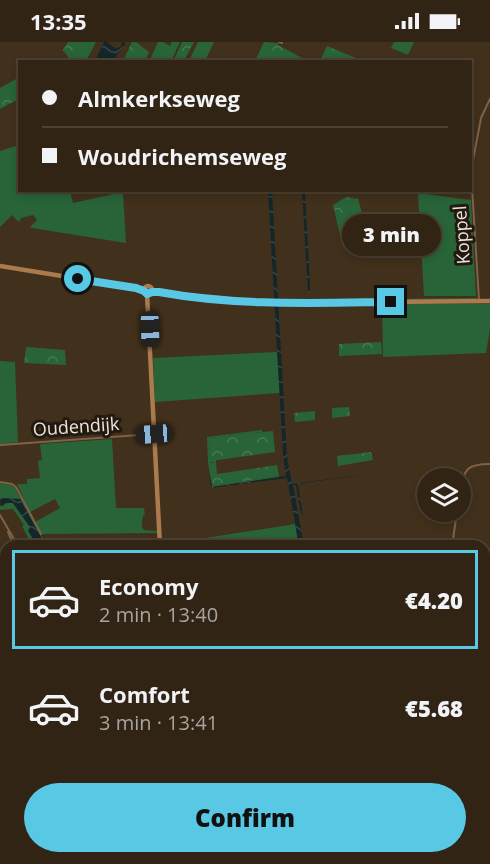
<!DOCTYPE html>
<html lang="en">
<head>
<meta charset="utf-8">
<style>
	:root { --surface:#312414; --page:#392c1d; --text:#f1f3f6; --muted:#a8a4a0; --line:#4c4134; --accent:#59c8e5 }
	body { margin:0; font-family:"Open Sans",sans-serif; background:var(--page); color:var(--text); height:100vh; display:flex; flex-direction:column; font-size:22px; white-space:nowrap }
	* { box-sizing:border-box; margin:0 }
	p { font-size:20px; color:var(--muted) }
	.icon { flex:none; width:33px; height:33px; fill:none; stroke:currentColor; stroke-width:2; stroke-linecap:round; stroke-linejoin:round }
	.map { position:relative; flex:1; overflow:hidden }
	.panel { position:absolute; left:0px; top:498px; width:490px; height:324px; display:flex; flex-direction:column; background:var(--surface); border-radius:18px 18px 0 0; box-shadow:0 3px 9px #0003,0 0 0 2px var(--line) }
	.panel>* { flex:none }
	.hud { position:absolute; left:18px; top:18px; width:454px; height:132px; border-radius:0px; box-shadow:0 3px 9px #0003,0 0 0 2px var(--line); display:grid; align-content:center; height:132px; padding:0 24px; background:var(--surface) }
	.buttons { position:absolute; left:417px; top:426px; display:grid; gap:12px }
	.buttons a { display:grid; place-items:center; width:54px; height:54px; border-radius:50%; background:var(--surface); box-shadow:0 3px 9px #0003,0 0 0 2px var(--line); font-size:30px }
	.end { position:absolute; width:27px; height:27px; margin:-14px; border:8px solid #59c8e5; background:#111; box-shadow:0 0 0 3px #111 }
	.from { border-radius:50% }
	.bubble { position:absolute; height:42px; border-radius:21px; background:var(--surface); box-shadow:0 3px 9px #0003,0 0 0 2px var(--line); font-size:20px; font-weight:800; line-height:42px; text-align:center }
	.car { position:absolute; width:18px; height:36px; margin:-18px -9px; border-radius:8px; box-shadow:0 0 4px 2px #0007; background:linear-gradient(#222 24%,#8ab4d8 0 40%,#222 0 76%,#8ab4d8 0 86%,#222 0) }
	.hud b { display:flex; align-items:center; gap:21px; height:57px; font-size:22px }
	.hud b+b { border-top:2px solid var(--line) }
	.hud i { width:15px; height:15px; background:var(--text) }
	ul { padding:10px 0 0; list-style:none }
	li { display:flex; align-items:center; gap:18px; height:99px; margin:0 12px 9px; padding:0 12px; border:3px solid transparent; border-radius:0px }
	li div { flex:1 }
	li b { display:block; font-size:22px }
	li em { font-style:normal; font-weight:800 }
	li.current { border-color:var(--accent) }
	li>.icon { width:54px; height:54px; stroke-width:1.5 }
	.cta { display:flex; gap:12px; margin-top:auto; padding:12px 24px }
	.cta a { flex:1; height:69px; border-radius:36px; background:var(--accent); color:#111; font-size:24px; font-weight:800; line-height:69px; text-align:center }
	.status { display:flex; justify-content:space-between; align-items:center; height:42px; padding:0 30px; background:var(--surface); direction:ltr }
	.status svg { height:16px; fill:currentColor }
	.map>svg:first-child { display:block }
	.industrial { fill:url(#industrial-grid) }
	.green { fill:#286437 }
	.forest { fill:url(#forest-crowns) }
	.water { fill:url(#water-waves) }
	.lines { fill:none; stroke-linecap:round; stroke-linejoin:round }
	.stream { stroke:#142628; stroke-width:1.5 }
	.street { stroke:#7f6247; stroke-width:2 }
	.secondary { stroke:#a97b4f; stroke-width:4.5 }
	.route { stroke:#59c8e5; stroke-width:8 }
	.labels { text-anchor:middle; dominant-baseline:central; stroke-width:6; stroke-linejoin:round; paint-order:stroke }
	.street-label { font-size:18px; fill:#eee3d6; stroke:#221a11 }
</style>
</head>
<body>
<div class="status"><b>13:35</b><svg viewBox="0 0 49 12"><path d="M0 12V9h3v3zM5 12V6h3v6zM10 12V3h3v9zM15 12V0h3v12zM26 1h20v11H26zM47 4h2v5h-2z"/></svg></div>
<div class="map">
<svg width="490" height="822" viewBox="0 0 490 822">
	<defs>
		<pattern id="industrial-grid" width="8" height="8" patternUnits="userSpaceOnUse" patternTransform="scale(1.5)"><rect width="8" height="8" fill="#49353c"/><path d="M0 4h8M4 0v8" fill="none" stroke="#645257"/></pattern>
		<pattern id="forest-crowns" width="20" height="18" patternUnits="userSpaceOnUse" patternTransform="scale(1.5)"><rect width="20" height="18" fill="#286437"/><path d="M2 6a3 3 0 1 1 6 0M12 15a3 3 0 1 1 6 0" fill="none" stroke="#487a53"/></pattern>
		<pattern id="water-waves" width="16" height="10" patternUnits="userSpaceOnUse" patternTransform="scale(1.5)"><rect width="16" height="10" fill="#142628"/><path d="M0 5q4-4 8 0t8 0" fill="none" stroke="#364546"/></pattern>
	</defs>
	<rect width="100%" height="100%" fill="#41301b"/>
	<polygon class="industrial" points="0,768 6,768 6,816 27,816 28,822 0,822"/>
	<g class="green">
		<polygon points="158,0 163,0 170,4 172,0 180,0 171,19 149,20"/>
		<polygon points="394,0 414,0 408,13 391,6"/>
		<polygon points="19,103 20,148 70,149 73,161 123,150 126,201 32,186 30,185 37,178 33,173 21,176 19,180 12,173 0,185 0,109"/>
		<polygon points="418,151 471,158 476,254 424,254"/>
		<polygon points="477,256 476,259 278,260 278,258"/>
		<polygon points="382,262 490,262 490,287 486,311 383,315"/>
		<polygon points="277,310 280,351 155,360 153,316"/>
		<polygon points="0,319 15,320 18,400 0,402"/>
		<polygon points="262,388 262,390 209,396 210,418 216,418 216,420 211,420 213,444 279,434 279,435 212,445 208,421 207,395"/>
		<path d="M112 397 116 466H144L145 473H143C143 478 140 484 144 488L157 489V491L41 492 35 480 60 466 55 457 30 470 17 442H27V437L40 436 38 419 42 418 40 402Z"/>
		<polygon points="0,441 11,443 15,446 47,504 39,500 17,502 18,500 30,499 22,484 24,483 13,467 0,468 0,464 3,464 6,461 12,460 30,485 35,498 43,500 20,457 0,456"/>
		<polygon points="295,482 299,504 161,504 161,503"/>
		<polygon points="0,536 1,539 6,539 6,659 0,659"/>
		<rect x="0" y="725" width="6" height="41"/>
		<rect x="64" y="816" width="62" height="6"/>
		<polygon points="175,816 220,816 246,820 247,816 341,816 342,822 180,822 178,821 176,822 177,818"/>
	</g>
	<g class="forest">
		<polygon points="68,0 96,0 86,19 72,20 63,8"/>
		<polygon points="132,0 136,0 149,10 145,19 123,19"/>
		<polygon points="182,0 194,0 184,19 173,20"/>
		<polygon points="198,0 214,0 205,19 189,19"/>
		<polygon points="264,0 278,1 278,3 302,16 302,19 255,19"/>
		<polygon points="327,4 363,19 320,19"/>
		<polygon points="16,37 19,41 19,57 0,67 0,46"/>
		<polygon points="346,155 358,157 368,192 340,193 333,163"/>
		<polygon points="381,300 382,312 339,314 339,302"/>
		<polygon points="26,305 65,308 66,323 24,321"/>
		<polygon points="349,365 350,374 332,376 332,366"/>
		<polygon points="315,369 315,378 295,380 294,371"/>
		<polygon points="273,389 275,410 210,419 209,396"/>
		<polygon points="371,410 373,418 338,424 337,414"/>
		<polygon points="216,420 217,432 277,423 279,434 213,444 210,421"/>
	</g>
	<g class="water">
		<polygon points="104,0 107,0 116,7 121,4 122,0 125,0 124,5 117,12 114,19 95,19"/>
		<polygon points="268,149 272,149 287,415 292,442 381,430 298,442 303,474 300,467 296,443 293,443 304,504 299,504 287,436 211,446 208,423 212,445 286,434 283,413"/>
		<polygon points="302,149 304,149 305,151 310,242 310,250 308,251"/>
		<polygon points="0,456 20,457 46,504 43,500 33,497 28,489 30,485 13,461 6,461 1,464"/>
		<polygon points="485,541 490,543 490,621 485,625"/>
	</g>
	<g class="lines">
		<polyline class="stream" points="0,725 6,725"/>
		<g class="street">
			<polyline points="279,0 282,1"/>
			<polyline points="479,258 471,129 481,76 490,57"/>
			<polyline points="0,403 153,392"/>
			<polyline points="0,440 12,442 16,445 41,492"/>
			<path d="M460 449C464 427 467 422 490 422"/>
			<polyline points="0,473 18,504"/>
			<polyline points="8,490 14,504"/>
			<polyline points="452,504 457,470"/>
			<polyline points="484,774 490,772"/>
			<polyline points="0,785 1,785 3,822"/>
			<polyline points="484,790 490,796"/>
			<polyline points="47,816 47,822"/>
			<polyline points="62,816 62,822"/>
			<polyline points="381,816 382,822"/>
		</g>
		<g class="secondary">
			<polyline points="0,224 136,246"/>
			<circle cx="148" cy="248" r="4"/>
			<polyline points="152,248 191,256 274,261 490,259"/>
			<polyline points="147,252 160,504"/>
			<polyline points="149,822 150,816"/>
		</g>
	</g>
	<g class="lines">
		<path class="route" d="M78 237 136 246 144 249 147 252 152 250H159C236 264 313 261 391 260"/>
	</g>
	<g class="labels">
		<g class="street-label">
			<text transform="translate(461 193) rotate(-94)">Koppel</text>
			<text transform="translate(76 384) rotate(-4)">Oudendijk</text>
		</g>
	</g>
</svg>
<div class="buttons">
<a><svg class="icon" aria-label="layers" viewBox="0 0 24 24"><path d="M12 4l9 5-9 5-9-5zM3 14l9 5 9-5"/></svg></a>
</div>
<i class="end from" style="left:78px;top:237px"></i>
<i class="end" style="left:391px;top:260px"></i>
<div class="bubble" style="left:342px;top:172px;width:99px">3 min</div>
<i class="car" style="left:150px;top:287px;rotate:178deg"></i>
<i class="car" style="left:154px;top:392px;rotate:266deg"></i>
<div class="hud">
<b><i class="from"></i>Almkerkseweg</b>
<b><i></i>Woudrichemseweg</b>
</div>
<section class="panel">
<ul>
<li class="current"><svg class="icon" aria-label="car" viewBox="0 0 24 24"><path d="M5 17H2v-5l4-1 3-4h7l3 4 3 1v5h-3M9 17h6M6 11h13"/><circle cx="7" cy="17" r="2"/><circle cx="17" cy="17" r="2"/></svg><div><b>Economy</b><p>2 min · 13:40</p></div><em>€4.20</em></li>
<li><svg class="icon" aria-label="car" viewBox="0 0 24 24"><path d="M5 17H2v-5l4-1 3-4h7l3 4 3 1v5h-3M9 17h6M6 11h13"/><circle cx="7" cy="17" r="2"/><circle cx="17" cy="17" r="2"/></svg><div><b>Comfort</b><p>3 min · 13:41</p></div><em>€5.68</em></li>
</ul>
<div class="cta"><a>Confirm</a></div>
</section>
</div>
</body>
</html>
